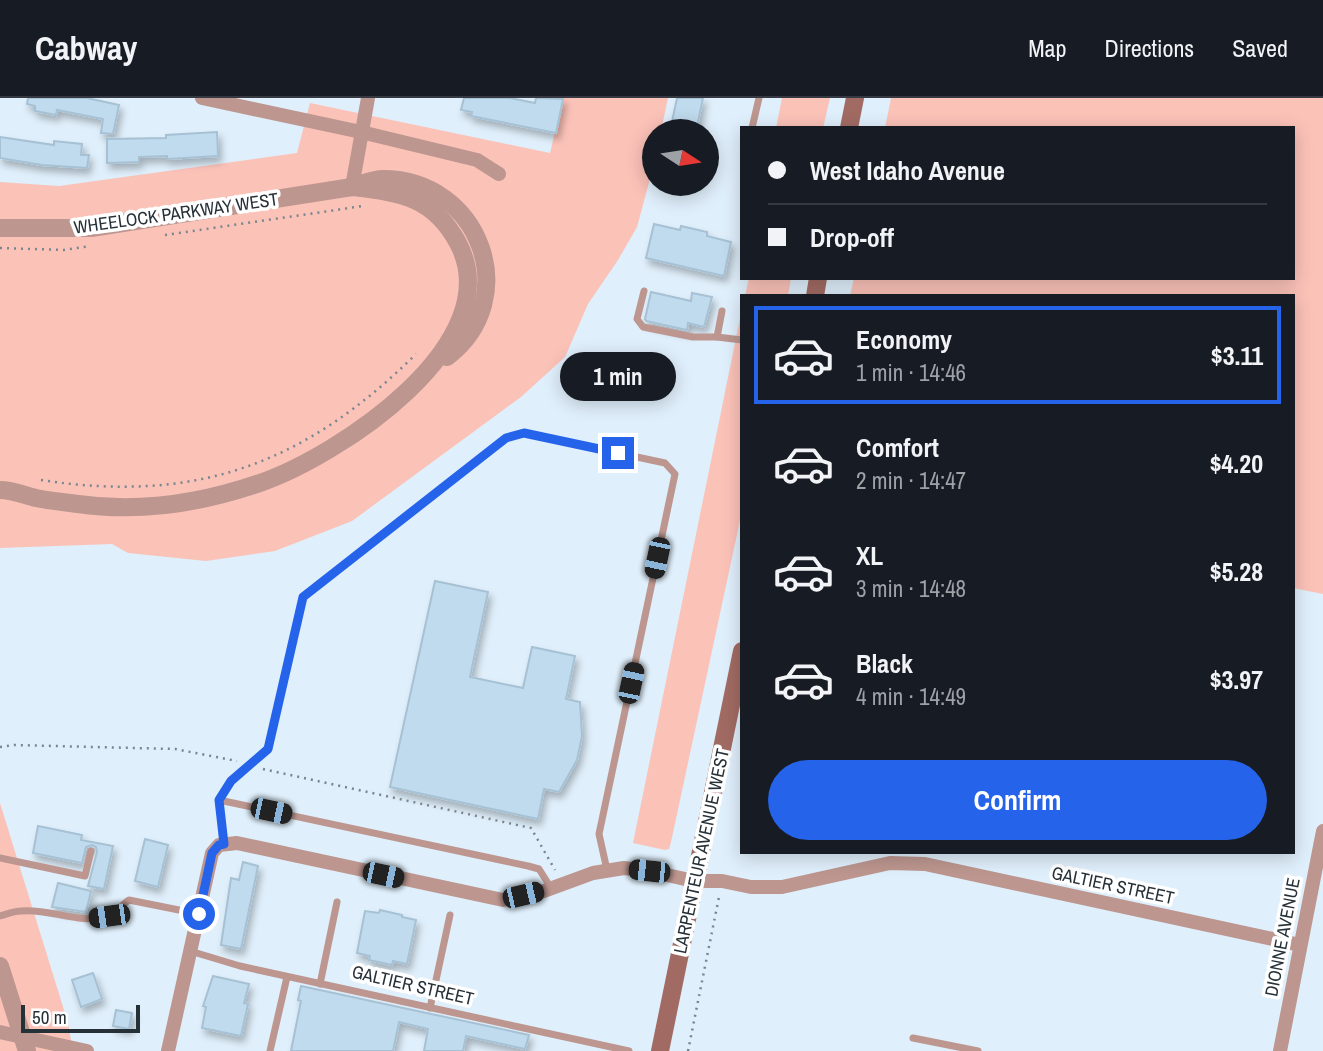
<!DOCTYPE html>
<html lang="en">
<head>
<meta charset="utf-8">
<style>
	:root { --surface:#171b24; --page:#242831; --text:#f1f3f6; --muted:#9ea1a6; --line:#363941; --accent:#2563eb }
	body { margin:0; font-family:"Archivo Narrow",sans-serif; background:var(--page); color:var(--text); height:100vh; display:flex; flex-direction:column; font-size:26px; white-space:nowrap }
	* { box-sizing:border-box; margin:0 }
	p { font-size:23px; color:var(--muted) }
	.icon { flex:none; width:38px; height:38px; fill:none; stroke:currentColor; stroke-width:2; stroke-linecap:round; stroke-linejoin:round }
	.map { position:relative; flex:1; overflow:hidden }
	.details { position:absolute; left:740px; top:196px; width:555px; height:560px; display:flex; flex-direction:column; background:var(--surface); border-radius:0px; box-shadow:0 4px 18px #0003 }
	.details>* { flex:none }
	.banner { position:absolute; left:740px; top:28px; width:555px; height:154px; border-radius:0px; box-shadow:0 4px 18px #0003; display:grid; align-content:center; height:154px; padding:0 28px; background:var(--surface) }
	.needle { width:46px; rotate:102deg }
	.fabs { position:absolute; left:642px; top:21px; display:grid; gap:14px }
	.fabs a { display:grid; place-items:center; width:77px; height:77px; border-radius:50%; background:var(--surface); box-shadow:0 4px 18px #0003; font-size:35px }
	.scale { position:absolute; left:21px; bottom:18px; width:119px; box-sizing:border-box; padding-left:7px; border:4px solid #263037; border-top:0; font-size:19px; line-height:24px; white-space:nowrap; color:#263037; -webkit-text-stroke:5px #fff; paint-order:stroke }
	.end { position:absolute; width:32px; height:32px; margin:-16px; border:9px solid #2563eb; background:#fff; box-shadow:0 0 0 4px #fff }
	.from { border-radius:50% }
	.bubble { position:absolute; height:49px; border-radius:24px; background:var(--surface); box-shadow:0 4px 18px #0003; font-size:23px; font-weight:700; line-height:49px; text-align:center }
	.car { position:absolute; width:21px; height:42px; margin:-21px -10px; border-radius:9px; box-shadow:0 0 5px 2px #0007; background:linear-gradient(#222 24%,#8ab4d8 0 40%,#222 0 76%,#8ab4d8 0 86%,#222 0) }
	.banner b { display:flex; align-items:center; gap:24px; height:66px; font-size:26px }
	.banner b+b { border-top:2px solid var(--line) }
	.banner i { width:18px; height:18px; background:var(--text) }
	ul { padding:12px 0 0; list-style:none }
	li { display:flex; align-items:center; gap:21px; height:98px; margin:0 14px 10px; padding:0 14px; border:4px solid transparent; border-radius:0px }
	li div { flex:1 }
	li b { display:block; font-size:26px }
	li em { font-style:normal; font-weight:700 }
	li.current { border-color:var(--accent) }
	li>.icon { width:63px; height:63px; stroke-width:1.5 }
	.action { display:flex; gap:14px; margin-top:auto; padding:14px 28px }
	.action a { flex:1; height:80px; border-radius:42px; background:var(--accent); color:#fff; font-size:28px; font-weight:700; line-height:80px; text-align:center }
	header { display:flex; align-items:center; gap:42px; box-sizing:border-box; height:98px; padding:0 35px; background:var(--surface); border-bottom:2px solid var(--line) }
	header strong { font-size:33px }
	nav { display:flex; gap:38px; margin-inline-start:auto; font-size:24px }
	.map>svg:first-child { display:block }
	.green { fill:#fbc2b8 }
	.building { fill:#c0dbee; stroke:#a7c1d4; stroke-width:2; filter:url(#shadow) }
	.lines { fill:none; stroke-linecap:round; stroke-linejoin:round }
	.path { stroke:#79868f; stroke-width:2.5; stroke-dasharray:2 5; stroke-linecap:butt }
	.service { stroke:#bc968f; stroke-width:7 }
	.minor { stroke:#bc968f; stroke-width:14 }
	.tertiary { stroke:#bc968f; stroke-width:18 }
	.secondary { stroke:#a16b63; stroke-width:18 }
	.route { stroke:#2563eb; stroke-width:9 }
	.labels { text-anchor:middle; dominant-baseline:central; stroke-width:7; stroke-linejoin:round; paint-order:stroke }
	.street-label { font-size:18px; fill:#263037; stroke:#fff }
</style>
</head>
<body>
<header>
<strong>Cabway</strong>
<nav><a>Map</a><a>Directions</a><a>Saved</a></nav>
</header>
<div class="map">
<svg width="1323" height="953" viewBox="0 0 1323 953">
	<defs>
		<filter id="shadow"><feDropShadow dx="3" dy="5.5" stdDeviation="3.5" flood-color="#0004"/></filter>
	</defs>
	<rect width="100%" height="100%" fill="#dfeffb"/>
	<g class="green">
		<polygon points="563,0 668,0 661,33 654,33 654,66 637,129 618,162 588,206 565,259 521,299 352,423 275,453 206,463 128,455 112,446 0,450 0,84 59,88 297,55 310,5 550,55"/>
		<polygon points="782,0 830,0 823,30 776,30"/>
		<polygon points="891,0 1323,0 1323,496 1293,490 1293,198 850,198 854,180 1293,180 1293,30 885,30"/>
		<polygon points="749,180 791,180 788,198 745,198"/>
		<polygon points="742,211 742,413 671,744 669,751 665,752 633,745"/>
		<polygon points="0,705 68,925 73,953 0,953"/>
	</g>
	<g class="building">
		<polygon points="28,0 87,0 119,7 113,36 101,35 103,21 57,12 56,17 35,13 35,8 27,6"/>
		<polygon points="464,0 510,0 535,5 536,0 563,1 556,35 471,18 472,14 461,12"/>
		<polygon points="677,0 703,0 696,33 670,33"/>
		<polygon points="217,34 218,58 167,61 167,58 139,59 139,64 107,65 107,41 166,40 166,37"/>
		<polygon points="0,39 54,47 54,43 82,46 81,57 89,57 87,70 42,67 0,60"/>
		<polygon points="654,126 680,132 681,128 707,134 707,138 731,144 724,178 646,160"/>
		<polygon points="651,194 691,203 692,195 712,199 704,229 688,225 687,232 646,223 645,221"/>
		<polygon points="435,483 488,494 470,579 523,590 532,549 575,558 566,601 580,604 582,638 577,662 559,694 544,691 538,721 390,689"/>
		<polygon points="38,728 82,737 81,742 113,748 104,791 88,788 97,754 96,749 92,747 86,749 82,765 33,755"/>
		<polygon points="145,741 168,747 158,789 135,783"/>
		<polygon points="243,764 258,768 241,851 221,847 231,780 239,782"/>
		<polygon points="58,785 91,793 86,814 52,809"/>
		<polygon points="380,812 402,817 402,819 416,822 407,866 393,863 392,867 369,862 370,858 357,855 365,813 379,815"/>
		<polygon points="93,875 102,901 81,909 72,882"/>
		<polygon points="213,878 249,886 244,905 248,906 241,938 202,930 206,909 203,908"/>
		<polygon points="301,888 529,937 525,951 466,938 463,953 424,953 428,931 399,924 393,953 291,953 301,903 298,902"/>
		<polygon points="116,912 132,915 129,931 113,928"/>
	</g>
	<g class="lines">
		<g class="path">
			<polyline points="165,137 363,108"/>
			<polyline points="0,150 64,152 90,148"/>
			<path d="M41 382C196 406 305 366 416 256"/>
			<polyline points="0,649 14,647 175,651 237,663"/>
			<polyline points="263,671 531,730 555,772"/>
			<polyline points="688,953 719,799"/>
		</g>
		<g class="service">
			<polyline points="752,30 759,0"/>
			<polyline points="644,193 637,221 643,229 693,239 717,239 722,213"/>
			<polyline points="717,239 742,242"/>
			<polyline points="219,702 528,768 539,771 551,790"/>
			<polyline points="224,746 219,702 231,683 268,651 303,499 506,340 524,335 665,365 675,376 599,736 607,772"/>
			<polyline points="0,760 85,778 91,753"/>
			<path d="M0 818C7 816 14 813 21 813 50 810 79 827 108 818 118 815 121 807 129 802L199 816"/>
			<polyline points="190,853 240,868 629,953"/>
			<polyline points="320,886 337,804"/>
			<polyline points="430,910 450,817"/>
			<polyline points="913,940 978,953"/>
			<polyline points="270,953 287,879"/>
		</g>
		<g class="minor">
			<polyline points="202,0 361,34 477,62 499,76"/>
			<polyline points="352,89 368,0"/>
			<polyline points="0,934 87,953"/>
			<polyline points="168,953 212,755 219,747 237,745 503,802 544,793 593,775 624,770 649,773 694,783 722,783 751,789 782,789 890,765 925,766 1300,847"/>
			<polyline points="1280,953 1323,733"/>
		</g>
		<g class="tertiary">
			<path d="M0 130H91L352 89C362 86 373 81 383 81 480 81 524 201 447 259"/>
			<path d="M0 392C12 392 24 397 36 400 50 403 64 404 78 406 140 415 202 405 260 385 338 358 511 245 458 145 433 98 400 95 352 89"/>
			<polyline points="0,868 27,953"/>
		</g>
		<g class="secondary">
			<polyline points="849,30 855,0"/>
			<polyline points="815,198 818,180"/>
			<polyline points="660,953 742,553"/>
		</g>
	</g>
	<g class="lines">
		<polyline class="route" points="199,816 212,755 219,747 224,746 219,702 231,683 268,651 303,499 506,340 524,335 618,355"/>
	</g>
	<g class="labels">
		<g class="street-label">
			<text transform="translate(176 115) rotate(-8)">WHEELOCK PARKWAY WEST</text>
			<text transform="translate(701 753) rotate(-78)">LARPENTEUR AVENUE WEST</text>
			<text transform="translate(1113 787) rotate(12)">GALTIER STREET</text>
			<text transform="translate(1282 839) rotate(-79)">DIONNE AVENUE</text>
			<text transform="translate(413 887) rotate(13)">GALTIER STREET</text>
		</g>
	</g>
</svg>
<div class="fabs">
<a><svg class="needle" viewBox="-14 -14 28 28"><path d="M0-13l5 13h-10z" fill="#e53935"/><path d="M0 13l5-13h-10z" fill="#9ea1a6"/></svg></a>
</div>
<div class="scale">50 m</div>
<i class="end from" style="left:199px;top:816px"></i>
<i class="end" style="left:618px;top:355px"></i>
<div class="bubble" style="left:560px;top:254px;width:116px">1 min</div>
<i class="car" style="left:657px;top:460px;rotate:192deg"></i>
<i class="car" style="left:631px;top:585px;rotate:12deg"></i>
<i class="car" style="left:271px;top:713px;rotate:102deg"></i>
<i class="car" style="left:649px;top:773px;rotate:276deg"></i>
<i class="car" style="left:383px;top:777px;rotate:102deg"></i>
<i class="car" style="left:523px;top:797px;rotate:77deg"></i>
<i class="car" style="left:109px;top:818px;rotate:262deg"></i>
<div class="banner">
<b><i class="from"></i>West Idaho Avenue</b>
<b><i></i>Drop-off</b>
</div>
<section class="details">
<ul>
<li class="current"><svg class="icon" aria-label="car" viewBox="0 0 24 24"><path d="M5 17H2v-5l4-1 3-4h7l3 4 3 1v5h-3M9 17h6M6 11h13"/><circle cx="7" cy="17" r="2"/><circle cx="17" cy="17" r="2"/></svg><div><b>Economy</b><p>1 min · 14:46</p></div><em>$3.11</em></li>
<li><svg class="icon" aria-label="car" viewBox="0 0 24 24"><path d="M5 17H2v-5l4-1 3-4h7l3 4 3 1v5h-3M9 17h6M6 11h13"/><circle cx="7" cy="17" r="2"/><circle cx="17" cy="17" r="2"/></svg><div><b>Comfort</b><p>2 min · 14:47</p></div><em>$4.20</em></li>
<li><svg class="icon" aria-label="car" viewBox="0 0 24 24"><path d="M5 17H2v-5l4-1 3-4h7l3 4 3 1v5h-3M9 17h6M6 11h13"/><circle cx="7" cy="17" r="2"/><circle cx="17" cy="17" r="2"/></svg><div><b>XL</b><p>3 min · 14:48</p></div><em>$5.28</em></li>
<li><svg class="icon" aria-label="car" viewBox="0 0 24 24"><path d="M5 17H2v-5l4-1 3-4h7l3 4 3 1v5h-3M9 17h6M6 11h13"/><circle cx="7" cy="17" r="2"/><circle cx="17" cy="17" r="2"/></svg><div><b>Black</b><p>4 min · 14:49</p></div><em>$3.97</em></li>
</ul>
<div class="action"><a>Confirm</a></div>
</section>
</div>
</body>
</html>
